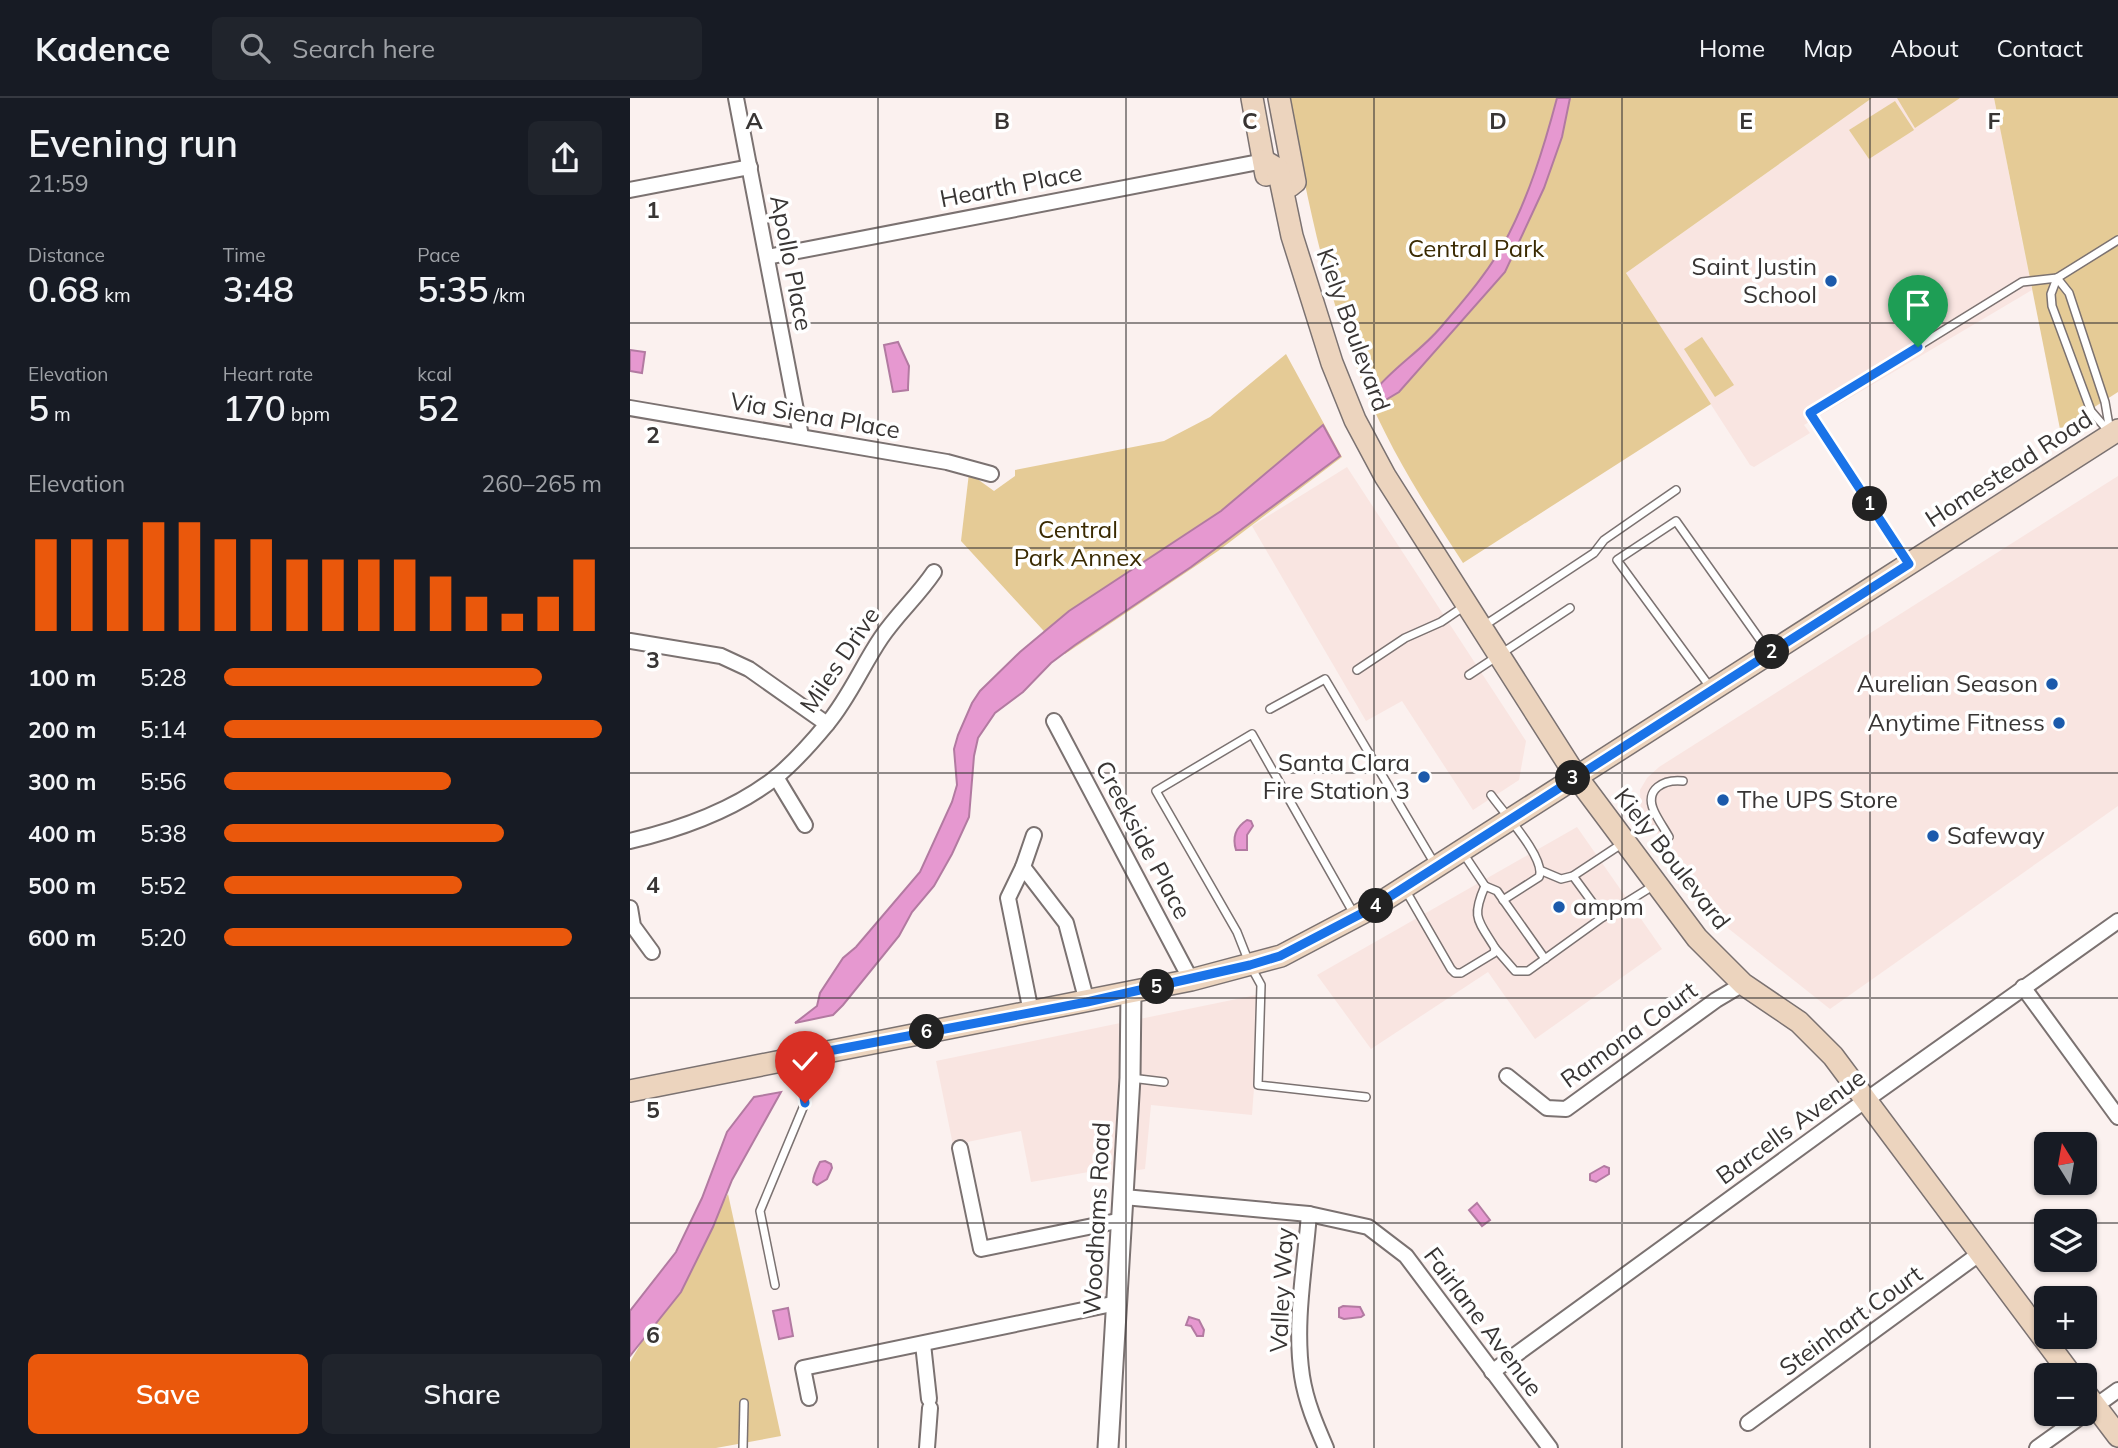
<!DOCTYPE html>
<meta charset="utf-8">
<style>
body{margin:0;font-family:Mulish,sans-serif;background:#20242c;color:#f1f3f6;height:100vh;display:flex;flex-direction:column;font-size:26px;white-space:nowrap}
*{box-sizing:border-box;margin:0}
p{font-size:23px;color:#9ea1a6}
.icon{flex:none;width:38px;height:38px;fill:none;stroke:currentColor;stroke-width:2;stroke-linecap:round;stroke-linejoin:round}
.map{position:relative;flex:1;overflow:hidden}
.panel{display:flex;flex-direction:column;background:#171b24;width:630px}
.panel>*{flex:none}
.needle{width:46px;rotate:349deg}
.controls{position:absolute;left:1404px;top:1034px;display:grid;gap:14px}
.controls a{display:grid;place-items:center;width:63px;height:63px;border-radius:10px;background:#171b24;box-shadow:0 2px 5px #0004;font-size:35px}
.pin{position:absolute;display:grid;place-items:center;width:60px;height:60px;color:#fff;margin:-72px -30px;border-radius:50% 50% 50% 0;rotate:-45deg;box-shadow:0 0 7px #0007}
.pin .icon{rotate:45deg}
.km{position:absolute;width:35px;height:35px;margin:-18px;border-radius:50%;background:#222;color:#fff;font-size:19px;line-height:35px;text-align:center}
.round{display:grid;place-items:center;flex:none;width:74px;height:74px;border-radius:10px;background:#20242c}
.summary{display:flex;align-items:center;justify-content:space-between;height:119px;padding:0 28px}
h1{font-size:38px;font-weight:600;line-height:52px}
.metrics{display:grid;grid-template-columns:repeat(3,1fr);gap:10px;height:119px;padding:7px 28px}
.metrics div{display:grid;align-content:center}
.metrics b{font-size:35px;font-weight:600}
.metrics small{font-size:19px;font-weight:400}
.metrics p{font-size:19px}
.chart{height:196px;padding:14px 28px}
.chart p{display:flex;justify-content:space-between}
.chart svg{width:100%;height:126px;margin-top:7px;stroke:#ea580c;stroke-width:6}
.action{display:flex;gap:14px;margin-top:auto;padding:14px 28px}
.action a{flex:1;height:80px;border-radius:10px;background:#ea580c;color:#fff;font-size:28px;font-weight:600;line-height:80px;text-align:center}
.action a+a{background:#20242c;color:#f1f3f6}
ul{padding:0 28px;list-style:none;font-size:23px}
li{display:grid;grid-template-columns:112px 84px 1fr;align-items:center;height:52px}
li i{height:18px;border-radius:9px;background:#ea580c}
header{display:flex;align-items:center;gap:42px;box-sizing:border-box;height:98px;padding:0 35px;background:#171b24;border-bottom:2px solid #363941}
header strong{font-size:33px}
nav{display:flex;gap:38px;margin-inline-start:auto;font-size:24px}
.search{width:490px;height:63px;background:#20242c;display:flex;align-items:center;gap:18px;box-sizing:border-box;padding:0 24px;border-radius:10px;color:#9ea1a6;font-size:26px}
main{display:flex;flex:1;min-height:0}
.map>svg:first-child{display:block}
</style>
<header>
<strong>Kadence</strong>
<div class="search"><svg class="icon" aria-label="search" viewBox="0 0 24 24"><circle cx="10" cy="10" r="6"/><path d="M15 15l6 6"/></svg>Search here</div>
<nav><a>Home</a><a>Map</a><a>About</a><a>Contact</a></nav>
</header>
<main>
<section class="panel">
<div class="summary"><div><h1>Evening run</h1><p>21:59</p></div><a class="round"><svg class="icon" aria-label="share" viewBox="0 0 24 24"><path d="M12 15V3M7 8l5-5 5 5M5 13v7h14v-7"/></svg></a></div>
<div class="metrics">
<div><p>Distance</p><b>0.68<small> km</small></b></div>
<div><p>Time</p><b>3:48</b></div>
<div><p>Pace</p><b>5:35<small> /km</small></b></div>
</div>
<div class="metrics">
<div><p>Elevation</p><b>5<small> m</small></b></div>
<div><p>Heart rate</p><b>170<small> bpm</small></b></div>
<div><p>kcal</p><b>52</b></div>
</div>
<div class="chart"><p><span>Elevation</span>260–265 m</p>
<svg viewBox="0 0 160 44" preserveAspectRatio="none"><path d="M5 44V12M15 44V12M25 44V12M35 44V6M45 44V6M55 44V12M65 44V12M75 44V19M85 44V19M95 44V19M105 44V19M115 44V25M125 44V32M135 44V38M145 44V32M155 44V19"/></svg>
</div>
<ul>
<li><b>100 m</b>5:28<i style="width:84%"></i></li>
<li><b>200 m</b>5:14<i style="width:100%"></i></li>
<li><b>300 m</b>5:56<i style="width:60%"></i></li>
<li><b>400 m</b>5:38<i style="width:74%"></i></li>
<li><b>500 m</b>5:52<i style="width:63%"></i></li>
<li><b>600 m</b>5:20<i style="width:92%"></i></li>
</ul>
<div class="action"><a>Save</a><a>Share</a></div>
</section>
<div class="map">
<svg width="1488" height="1350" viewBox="0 0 1488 1350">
<rect width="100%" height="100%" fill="#fbf1ef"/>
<!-- built -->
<g fill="#f9e5e1">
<polygon points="1242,0 1364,0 1402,192 1174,327 1180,335 1124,369 1120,367 996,175"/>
<polygon points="717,369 896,643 889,682 843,712 772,603 736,623 622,428"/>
<polygon points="1488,378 1488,708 1200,911 1099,831 1011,714 1010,692 1017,680 1029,669"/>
<polygon points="947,729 1032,851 905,941 858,874 741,951 687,877"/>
<polygon points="631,896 622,1017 521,1007 515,1071 495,1074 476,1071 401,1084 391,1033 323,1047 306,963"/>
</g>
<!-- green -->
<g fill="#e5cb96">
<path d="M 658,0 L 1242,0 L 996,175 L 1081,306 L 833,465 C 796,408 759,351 734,288 C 695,195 677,98 658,0 Z"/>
<polygon points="1267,0 1330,0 1285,30"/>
<polygon points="1364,0 1488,0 1488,294 1430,331"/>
<polygon points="1265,3 1284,32 1239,61 1219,32"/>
<polygon points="1072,239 1104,287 1085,299 1054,251"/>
<polygon points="656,256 712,359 588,453 435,556 331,443 339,375 364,393 385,378 385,372 534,343 580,319"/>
<polygon points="98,1096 151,1338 86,1350 0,1350 0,1264"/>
</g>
<!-- water -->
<g fill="#e698d0" stroke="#b27aa1" stroke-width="2">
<path d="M 927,0 L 940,0 L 932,39 L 914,90 L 875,174 L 769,294 L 747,307 L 742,296 C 762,270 790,254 811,229 C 833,203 856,177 873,147 C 898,102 914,49 927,0 Z"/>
<polygon points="268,244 279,268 278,289 278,292 263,294 254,247"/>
<polygon points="0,252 15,254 12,275 0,273"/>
<polygon points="693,327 710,358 561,469 445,547 421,565 393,594 365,615 348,640 344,658 339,719 322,756 304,788 282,814 269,838 213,907 203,917 165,925 187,908 190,895 213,860 226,849 290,774 322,704 327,687 324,651 328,637 342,605 350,593 390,554 439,513 591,413"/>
<path d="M 617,722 L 621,723 L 623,728 L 617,737 L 617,752 L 606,752 C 602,739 606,729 617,722 Z"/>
<polygon points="151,994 102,1082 83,1129 51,1194 0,1258 0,1213 46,1154 72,1100 97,1034 124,999"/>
<path d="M 195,1063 L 201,1066 L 202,1070 L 197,1081 L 187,1087 L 183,1084 C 183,1079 188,1068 190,1064 Z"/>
<polygon points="974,1068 979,1070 979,1076 966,1084 960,1082 960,1076"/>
<polygon points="847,1105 860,1122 852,1128 839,1112"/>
<polygon points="713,1208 730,1209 734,1217 731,1219 714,1221 709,1219 709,1210"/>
<polygon points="158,1210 163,1238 149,1241 143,1213"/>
<polygon points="559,1219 569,1222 574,1232 573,1238 567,1238 561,1228 556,1227"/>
</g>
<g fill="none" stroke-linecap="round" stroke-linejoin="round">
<!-- service casing -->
<g stroke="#7b7271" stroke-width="10">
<g id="service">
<polyline points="1427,180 1421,196 1422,208 1461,313 1480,335"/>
<polyline points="1427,180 1439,195 1475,304 1480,333"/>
<polyline points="1278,465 1180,315 1392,184 1427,180 1488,142"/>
<polyline points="855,527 964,455 974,442 1046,392"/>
<polyline points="727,572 775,540 811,524 836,507"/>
<polyline points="839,577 940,510"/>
<polyline points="1080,589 987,462 1046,423 1138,553"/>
<polyline points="640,611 695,581 806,768"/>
<path d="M 861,697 C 872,713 917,761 909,779 L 873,802"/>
<path d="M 1039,739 C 1034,730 1028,722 1024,713 C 1014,691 1034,681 1053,683"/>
<polyline points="833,755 855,788 867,793 915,861"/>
<polyline points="912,773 931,781 943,778 993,745"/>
<polyline points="943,778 973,819"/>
<path d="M 776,793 L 821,871 L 825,875 L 831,875 L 864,855 L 865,850 C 848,822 841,820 855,788"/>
<polyline points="724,816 622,636 526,693 607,834 620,867 631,887 628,987 736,999"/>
<polyline points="865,850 885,873 898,873 973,819 1026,786"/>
<polyline points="501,980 534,984"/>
<polyline points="145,1187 130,1113 175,1005 168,963"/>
<polyline points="113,1350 114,1305"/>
</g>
</g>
<!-- minor casing -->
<g stroke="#7b7271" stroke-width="18">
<g id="minor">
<polyline points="106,0 171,338"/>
<polyline points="0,92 120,69"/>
<polyline points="137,159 634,63"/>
<polyline points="0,310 317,364 361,376"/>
<polyline points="0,543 91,558 119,571 197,626"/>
<polyline points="424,623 561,882"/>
<polyline points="146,679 175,727"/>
<path d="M 0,743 C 51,731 104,712 145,680 C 162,666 183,643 197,626 C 219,600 232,568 251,540 C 267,516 288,498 304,474"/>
<polyline points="393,769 404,737"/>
<polyline points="0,810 3,828 22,854"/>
<polyline points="1393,889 1488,1019"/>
<polyline points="401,914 378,800 393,769 436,825 457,904"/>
<polyline points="877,978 917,1010 936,1011 1086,902 1113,886"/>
<polyline points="330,1050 351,1151 492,1122"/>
<polyline points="494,1099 679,1116 738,1129 776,1158 920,1350"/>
<path d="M 679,1116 C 675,1169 664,1225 672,1278 C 676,1304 686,1327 696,1350"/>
<polyline points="293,1246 299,1301"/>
<polyline points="862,1274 1215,1017 1488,823"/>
<polyline points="179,1300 173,1270 487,1205"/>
<polyline points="1118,1325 1349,1156"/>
<polyline points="297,1350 300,1310"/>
<polyline points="1407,1350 1488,1292"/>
</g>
</g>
<!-- tertiary casing -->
<g stroke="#7b7271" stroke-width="23">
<polyline id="tertiary" points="478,1350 500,980 501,894"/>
</g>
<!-- secondary casing -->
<g stroke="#7b7271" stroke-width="24">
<g id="secondary">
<polyline points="622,0 636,77"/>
<polyline points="649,0 665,84 660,88"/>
<polyline points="634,63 648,71 662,138 702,265 725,322 755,378 946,678 1067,840 1113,886 1169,924 1203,958 1442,1278"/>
<polyline points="0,993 561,882 651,858 742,810 1488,332"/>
<polyline points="1454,1293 1488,1338"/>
</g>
</g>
<!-- service -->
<use href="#service" stroke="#fff" stroke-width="7"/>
<!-- minor -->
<use href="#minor" stroke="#fff" stroke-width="14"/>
<!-- tertiary -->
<use href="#tertiary" stroke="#fff" stroke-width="19"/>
<!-- secondary -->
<use href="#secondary" stroke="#ecd4be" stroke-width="21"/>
</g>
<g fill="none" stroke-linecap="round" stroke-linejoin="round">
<!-- route casing -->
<g stroke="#fff" stroke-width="14">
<polyline id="route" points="175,1005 167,959 457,904 620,867 650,858 742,810 1279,466 1180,315 1288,249"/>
</g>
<!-- route -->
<use href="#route" stroke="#1a73e8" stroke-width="9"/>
</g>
<!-- grid -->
<path fill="none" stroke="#383534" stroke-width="2" stroke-opacity="0.55" d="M 248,0 L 248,1350M 496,0 L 496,1350M 744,0 L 744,1350M 992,0 L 992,1350M 1240,0 L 1240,1350M 0,225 L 1488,225M 0,450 L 1488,450M 0,675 L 1488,675M 0,900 L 1488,900M 0,1125 L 1416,1125M 1454,1125 L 1488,1125"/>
<!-- markers -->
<g fill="#1c5aab" stroke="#fff" stroke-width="2.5">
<circle cx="1201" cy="183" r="7"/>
<circle cx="1422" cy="586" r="7"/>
<circle cx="1429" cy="625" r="7"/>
<circle cx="794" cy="679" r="7"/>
<circle cx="1093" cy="702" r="7"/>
<circle cx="1303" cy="738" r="7"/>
<circle cx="929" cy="809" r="7"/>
</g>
<g text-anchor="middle" stroke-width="7" stroke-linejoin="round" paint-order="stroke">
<!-- street labels -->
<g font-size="24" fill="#383534" stroke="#fff">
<text transform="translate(381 88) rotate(-11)" y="8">Hearth Place</text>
<text transform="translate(161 165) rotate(79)" y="8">Apollo Place</text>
<text transform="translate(723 232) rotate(70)" y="8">Kiely Boulevard</text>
<text transform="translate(185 318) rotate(10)" y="8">Via Siena Place</text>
<text transform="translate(1379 371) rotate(-33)" y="8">Homestead Road</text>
<text transform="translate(210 562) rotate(-56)" y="8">Miles Drive</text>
<text transform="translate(513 742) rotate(62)" y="8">Creekside Place</text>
<text transform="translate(1042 761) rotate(52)" y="8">Kiely Boulevard</text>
<text transform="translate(999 937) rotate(-36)" y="8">Ramona Court</text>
<text transform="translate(1161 1029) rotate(-36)" y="8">Barcells Avenue</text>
<text transform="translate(467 1121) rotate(-87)" y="8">Woodhams Road</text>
<text transform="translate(652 1192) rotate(-87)" y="8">Valley Way</text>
<text transform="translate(1221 1223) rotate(-36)" y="8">Steinhart Court</text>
<text transform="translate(853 1224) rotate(53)" y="8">Fairlane Avenue</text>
</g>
<!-- park labels -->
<g font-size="24" fill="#3a2a02" stroke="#fff">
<text x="846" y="159">Central Park</text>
<text x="448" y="440">Central<tspan x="448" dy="28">Park Annex</tspan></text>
</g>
<!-- poi labels -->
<g font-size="24" fill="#383534" stroke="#fff" text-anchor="end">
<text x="1187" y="177">Saint Justin<tspan x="1187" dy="28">School</tspan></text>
<text x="1408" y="594">Aurelian Season</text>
<text x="1415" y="633">Anytime Fitness</text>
<text x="780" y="673">Santa Clara<tspan x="780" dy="28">Fire Station 3</tspan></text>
<text x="1107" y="710" text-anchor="start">The UPS Store</text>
<text x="1317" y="746" text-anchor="start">Safeway</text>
<text x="943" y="817" text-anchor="start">ampm</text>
</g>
</g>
<g font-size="23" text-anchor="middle" font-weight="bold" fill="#383534" stroke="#fff" stroke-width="7" stroke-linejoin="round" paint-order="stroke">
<text x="124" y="31">A</text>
<text x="372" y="31">B</text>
<text x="620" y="31">C</text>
<text x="868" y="31">D</text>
<text x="1116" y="31">E</text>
<text x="1364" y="31">F</text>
<text x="23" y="120">1</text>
<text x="23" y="345">2</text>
<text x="23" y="570">3</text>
<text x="23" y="795">4</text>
<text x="23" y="1020">5</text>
<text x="23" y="1245">6</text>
</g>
</svg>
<div class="controls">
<a><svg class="needle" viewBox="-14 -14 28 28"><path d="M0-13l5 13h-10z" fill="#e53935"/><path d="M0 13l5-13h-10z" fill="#9ea1a6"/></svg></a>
<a><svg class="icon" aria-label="layers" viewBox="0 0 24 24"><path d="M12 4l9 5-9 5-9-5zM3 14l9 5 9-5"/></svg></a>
<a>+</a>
<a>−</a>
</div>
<div class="pin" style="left:1288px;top:249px;background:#1e9e55"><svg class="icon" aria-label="arrive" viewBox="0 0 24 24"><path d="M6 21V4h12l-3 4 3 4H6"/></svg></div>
<div class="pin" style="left:175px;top:1005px;background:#d93025"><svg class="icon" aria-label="check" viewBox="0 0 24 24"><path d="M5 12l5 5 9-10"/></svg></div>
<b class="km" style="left:1240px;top:406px">1</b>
<b class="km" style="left:1142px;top:554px">2</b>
<b class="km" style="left:943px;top:680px">3</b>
<b class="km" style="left:746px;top:808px">4</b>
<b class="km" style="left:527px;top:889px">5</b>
<b class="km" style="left:297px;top:934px">6</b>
</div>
</main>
